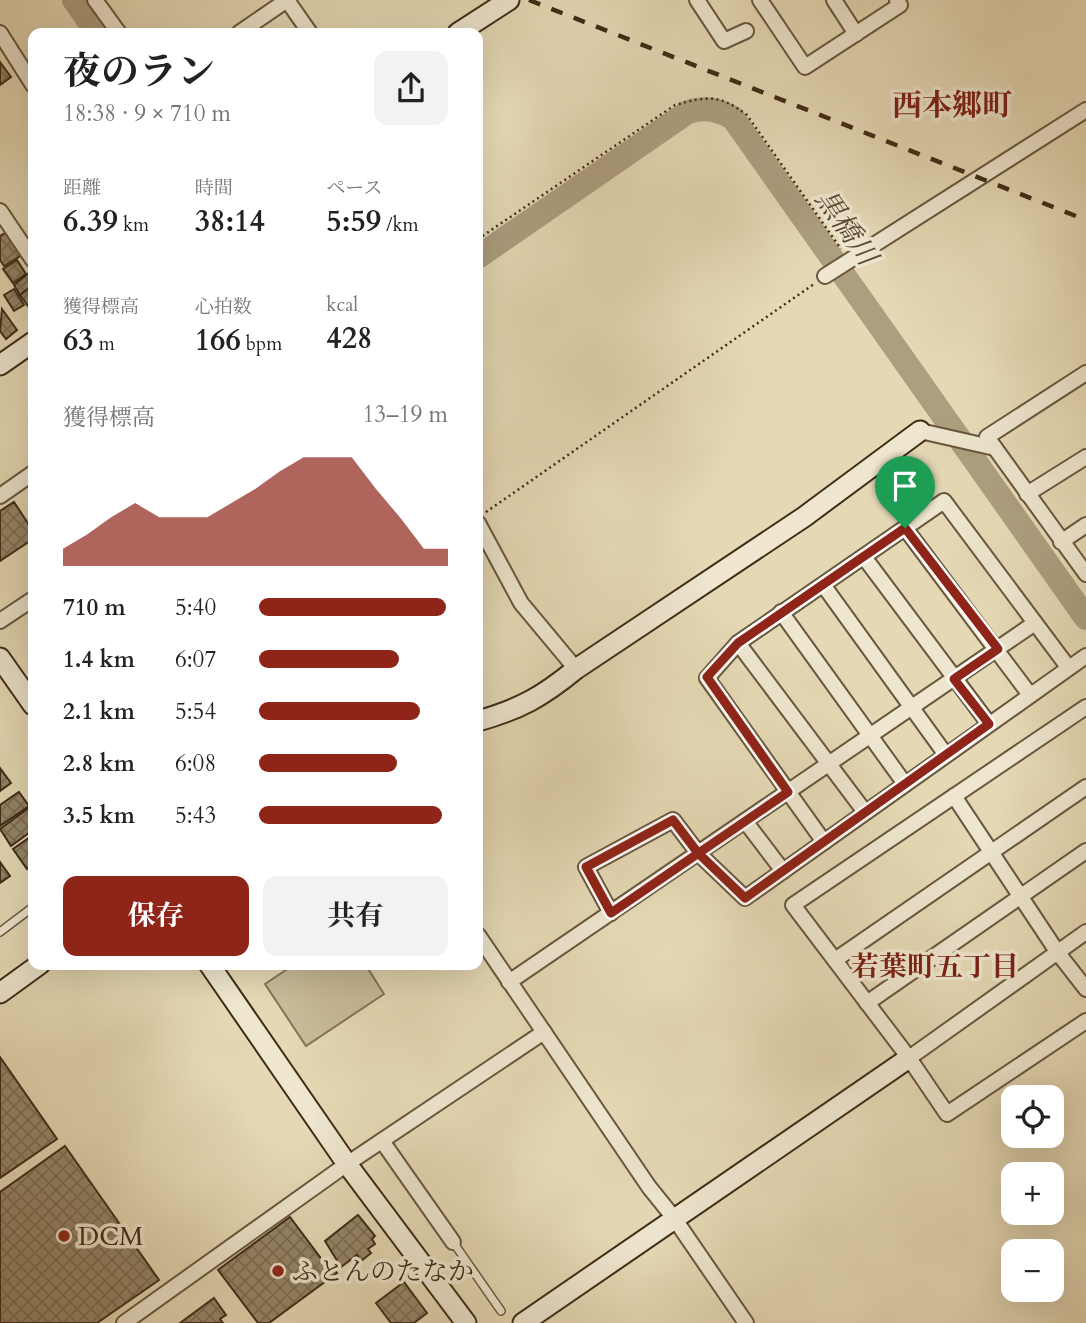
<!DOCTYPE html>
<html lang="ja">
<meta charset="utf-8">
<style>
body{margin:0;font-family:Cardo,"Noto Serif JP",serif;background:#f2f2f2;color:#222;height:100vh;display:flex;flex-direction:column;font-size:26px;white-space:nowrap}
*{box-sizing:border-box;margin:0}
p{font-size:23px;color:#767676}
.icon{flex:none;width:38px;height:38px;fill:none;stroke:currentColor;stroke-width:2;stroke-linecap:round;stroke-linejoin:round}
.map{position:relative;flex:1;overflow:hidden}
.details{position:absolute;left:28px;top:28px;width:455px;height:942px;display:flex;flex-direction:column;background:#fff;border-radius:14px;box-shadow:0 7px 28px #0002}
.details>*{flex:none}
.buttons{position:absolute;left:1001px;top:1085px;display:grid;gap:14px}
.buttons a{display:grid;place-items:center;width:63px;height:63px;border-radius:14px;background:#fff;box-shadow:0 7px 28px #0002;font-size:35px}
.pin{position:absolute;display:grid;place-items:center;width:60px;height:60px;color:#fff;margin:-72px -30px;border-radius:50% 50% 50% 0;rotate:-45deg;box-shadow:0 0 7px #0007}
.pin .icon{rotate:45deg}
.round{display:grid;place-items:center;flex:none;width:74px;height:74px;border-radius:14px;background:#f2f2f2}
.summary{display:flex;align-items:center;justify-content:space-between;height:119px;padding:0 35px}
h1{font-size:38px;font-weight:700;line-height:52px}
.metrics{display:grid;grid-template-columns:repeat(3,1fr);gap:10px;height:119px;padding:7px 35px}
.metrics div{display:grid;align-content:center}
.metrics b{font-size:30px;font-weight:700}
.metrics small{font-size:19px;font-weight:400}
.metrics p{font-size:19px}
.chart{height:196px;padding:14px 35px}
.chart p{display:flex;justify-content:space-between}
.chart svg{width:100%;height:126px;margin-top:7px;fill:#8f2418;opacity:.7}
.action{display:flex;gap:14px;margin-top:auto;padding:14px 35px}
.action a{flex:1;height:80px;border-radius:14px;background:#8f2418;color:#fff;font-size:28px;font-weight:700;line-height:80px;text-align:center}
.action a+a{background:#f2f2f2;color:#222}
ul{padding:0 35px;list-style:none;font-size:23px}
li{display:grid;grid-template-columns:112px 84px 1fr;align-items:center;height:52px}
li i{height:18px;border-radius:9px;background:#8f2418}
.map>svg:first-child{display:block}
</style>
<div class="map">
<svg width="1086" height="1323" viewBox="0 0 1086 1323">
<defs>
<pattern id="building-cross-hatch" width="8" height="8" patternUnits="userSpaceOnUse" patternTransform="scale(1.75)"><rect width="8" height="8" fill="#958669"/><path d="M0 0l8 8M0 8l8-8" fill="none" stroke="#7b6e55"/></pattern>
</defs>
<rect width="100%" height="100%" fill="#e5d9b5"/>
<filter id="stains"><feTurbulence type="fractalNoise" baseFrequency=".00286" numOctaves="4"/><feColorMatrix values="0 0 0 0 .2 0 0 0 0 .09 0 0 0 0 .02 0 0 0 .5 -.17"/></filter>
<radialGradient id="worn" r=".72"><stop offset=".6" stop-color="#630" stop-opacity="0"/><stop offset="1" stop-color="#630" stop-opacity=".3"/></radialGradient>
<!-- grass -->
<polygon fill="#c9bc9a" stroke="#847458" stroke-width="2" points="295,964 365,964 384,994 306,1046 265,984"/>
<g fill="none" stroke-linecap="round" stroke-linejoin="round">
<!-- river -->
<g stroke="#ac9e7f" stroke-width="24">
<polyline points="74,0 97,33"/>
<path d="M 478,257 L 688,112 C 706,107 717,109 733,118 L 1086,618"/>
</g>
</g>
<!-- building -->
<g fill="url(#building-cross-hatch)" stroke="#3e2c17" stroke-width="2">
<polygon points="0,62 11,77 0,85"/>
<polygon points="7,232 22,255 4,266 0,260 0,236"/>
<polygon points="17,260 26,274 13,283 3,269"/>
<polygon points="29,273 33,285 20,295 14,285"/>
<polygon points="33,285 33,307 30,309 20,295"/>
<polygon points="14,289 24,305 14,311 4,295"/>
<polygon points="2,309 17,330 6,339 0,331"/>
<polygon points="14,502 33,531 33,539 0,561 0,511"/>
<polygon points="0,768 11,783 0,791"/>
<polygon points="19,792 29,806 0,826 0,805"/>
<polygon points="30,807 33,811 33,830 11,846 0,829"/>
<polygon points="33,835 33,864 27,869 13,849"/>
<polygon points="0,862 10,876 0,883"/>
<polygon points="0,1057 57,1139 0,1178"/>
<polygon points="65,1146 159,1280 97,1323 0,1323 0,1192"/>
<polygon points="358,1215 375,1236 372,1239 375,1244 368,1249 371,1253 361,1261 357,1255 341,1267 325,1241"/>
<polygon points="290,1217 326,1265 330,1262 337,1273 269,1323 258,1323 218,1270"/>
<polygon points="404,1282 427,1313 414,1323 391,1323 376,1303"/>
<polygon points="214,1298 226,1315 220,1319 223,1323 180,1323"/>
</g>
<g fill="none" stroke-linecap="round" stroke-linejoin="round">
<!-- lane casing -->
<g stroke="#68573e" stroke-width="10">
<g id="lane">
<polyline points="0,932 33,907"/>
<polyline points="453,1242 501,1311"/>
</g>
</g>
<!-- street casing -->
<g stroke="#68573e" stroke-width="18">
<g id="street">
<polyline points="95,0 119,33"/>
<polyline points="287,0 310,33"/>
<polyline points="697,0 724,41 746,31"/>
<polyline points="760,0 805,67 900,5 897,0"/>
<polyline points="834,0 856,34"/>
<polyline points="0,33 33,85"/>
<polyline points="239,33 287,0"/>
<polyline points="0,211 33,260"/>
<polyline points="825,276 1086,110"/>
<polyline points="1086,373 987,437 1086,574"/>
<polyline points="920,431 995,448"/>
<polyline points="1027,494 1086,457"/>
<polyline points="0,496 33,473"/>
<polyline points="478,523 521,603 576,669"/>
<polyline points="905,528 1030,695"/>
<polyline points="1061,542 1086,525"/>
<polyline points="864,557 989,724"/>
<polyline points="824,586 946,755"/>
<polyline points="781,612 905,784"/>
<polyline points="0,621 33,599"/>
<polyline points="738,643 865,812"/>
<polyline points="1086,707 793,905 909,1058 947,1114 1086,1021"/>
<polyline points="954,796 1058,953 1086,989"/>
<polyline points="745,821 783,871"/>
<polyline points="824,842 707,678 738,643 944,501 1068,667"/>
<polyline points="611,913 586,867 673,820 698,853 745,898 1086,656"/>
<polyline points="478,935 649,1187 674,1218 746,1323"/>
<polyline points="835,960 1086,787"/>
<polyline points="509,982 1035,623"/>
<polyline points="867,1003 1086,851"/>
<polyline points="909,1058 1086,932"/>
<polyline points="382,1141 453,1242"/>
<polyline points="124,1323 347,1164 544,1032"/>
</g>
</g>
<!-- secondary casing -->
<g stroke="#3e2c17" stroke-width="23">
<g id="secondary">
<polyline points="458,33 509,0"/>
<polyline points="0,365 33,342"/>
<polyline points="0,658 33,705"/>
<path d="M 478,721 C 520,709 542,697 576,669 L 804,517 L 920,431"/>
<polyline points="209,964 347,1164 466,1323"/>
<polyline points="0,993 40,964"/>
<polyline points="523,1323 909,1058"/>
</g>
</g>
<!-- path -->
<g stroke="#3e2c17" stroke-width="2.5" stroke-dasharray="2 3.5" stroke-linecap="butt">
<path d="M 478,239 L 675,105 C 708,96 719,94 747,115 L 841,249"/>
<polyline points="486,512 814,284"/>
</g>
<!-- lane -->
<use href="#lane" stroke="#eee6cf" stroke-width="7"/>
<!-- street -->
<use href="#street" stroke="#eee6cf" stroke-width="14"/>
<!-- secondary -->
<use href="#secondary" stroke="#eee6cf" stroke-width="19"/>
<!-- rail -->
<polyline stroke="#3e2c17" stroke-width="4.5" stroke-dasharray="12 12" stroke-linecap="butt" points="529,0 1086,220"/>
</g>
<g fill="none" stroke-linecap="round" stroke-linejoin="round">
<!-- route casing -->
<g stroke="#fff" stroke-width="14">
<polyline id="route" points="905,528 738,643 707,677 788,792 611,913 586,867 673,820 698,853 745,898 989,724 954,679 998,649 905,528"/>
</g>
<!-- route -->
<use href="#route" stroke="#8f2418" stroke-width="9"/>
</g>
<!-- markers -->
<g fill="#8f2418" stroke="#eee6cf" stroke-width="2.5">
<circle cx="64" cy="1236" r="7"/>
<circle cx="278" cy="1271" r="7"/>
</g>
<g text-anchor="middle" stroke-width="7" stroke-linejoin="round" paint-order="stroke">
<!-- poi labels -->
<g font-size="26" fill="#3e2c17" stroke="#eee6cf" text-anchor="start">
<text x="78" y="1245">DCM</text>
<text x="292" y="1280">ふとんのたなか</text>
</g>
<!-- water labels -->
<g font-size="28" font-style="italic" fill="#5a4831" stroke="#eee6cf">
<text transform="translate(847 227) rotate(55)" y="10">黒橋川</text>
</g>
<!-- neighbourhood labels -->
<g font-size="28" font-weight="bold" fill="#7a1f14" stroke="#eee6cf">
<text x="935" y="976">若葉町五丁目</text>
</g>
<!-- quarter labels -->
<g font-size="30" font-weight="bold" fill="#7a1f14" stroke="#eee6cf">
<text x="952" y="115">西本郷町</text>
</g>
</g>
<rect width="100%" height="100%" filter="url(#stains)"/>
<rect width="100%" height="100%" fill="url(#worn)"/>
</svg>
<div class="buttons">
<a><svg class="icon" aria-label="locate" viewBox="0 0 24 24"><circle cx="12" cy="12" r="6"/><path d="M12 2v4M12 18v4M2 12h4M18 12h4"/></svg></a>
<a>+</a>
<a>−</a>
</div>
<div class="pin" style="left:905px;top:528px;background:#1e9e55"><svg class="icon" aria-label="arrive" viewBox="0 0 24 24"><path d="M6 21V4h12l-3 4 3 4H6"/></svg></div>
<section class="details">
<div class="summary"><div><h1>夜のラン</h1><p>18:38 · 9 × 710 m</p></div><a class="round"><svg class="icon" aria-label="share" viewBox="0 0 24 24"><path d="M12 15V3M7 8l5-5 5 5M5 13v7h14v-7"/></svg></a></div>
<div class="metrics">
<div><p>距離</p><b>6.39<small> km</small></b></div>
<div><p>時間</p><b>38:14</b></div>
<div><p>ペース</p><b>5:59<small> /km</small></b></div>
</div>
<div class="metrics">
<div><p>獲得標高</p><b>63<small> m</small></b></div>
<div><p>心拍数</p><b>166<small> bpm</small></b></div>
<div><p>kcal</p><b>428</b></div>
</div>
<div class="chart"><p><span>獲得標高</span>13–19 m</p>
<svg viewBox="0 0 160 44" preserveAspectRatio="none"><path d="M0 44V38L10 33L20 27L30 22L40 27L50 27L60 27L70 22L80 17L90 11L100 6L110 6L120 6L130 17L140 27L150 38L160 38V44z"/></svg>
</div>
<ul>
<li><b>710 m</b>5:40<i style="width:99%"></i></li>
<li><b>1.4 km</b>6:07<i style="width:74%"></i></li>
<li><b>2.1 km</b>5:54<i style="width:85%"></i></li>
<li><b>2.8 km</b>6:08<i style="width:73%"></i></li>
<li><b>3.5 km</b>5:43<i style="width:97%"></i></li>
</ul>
<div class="action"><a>保存</a><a>共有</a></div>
</section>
</div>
